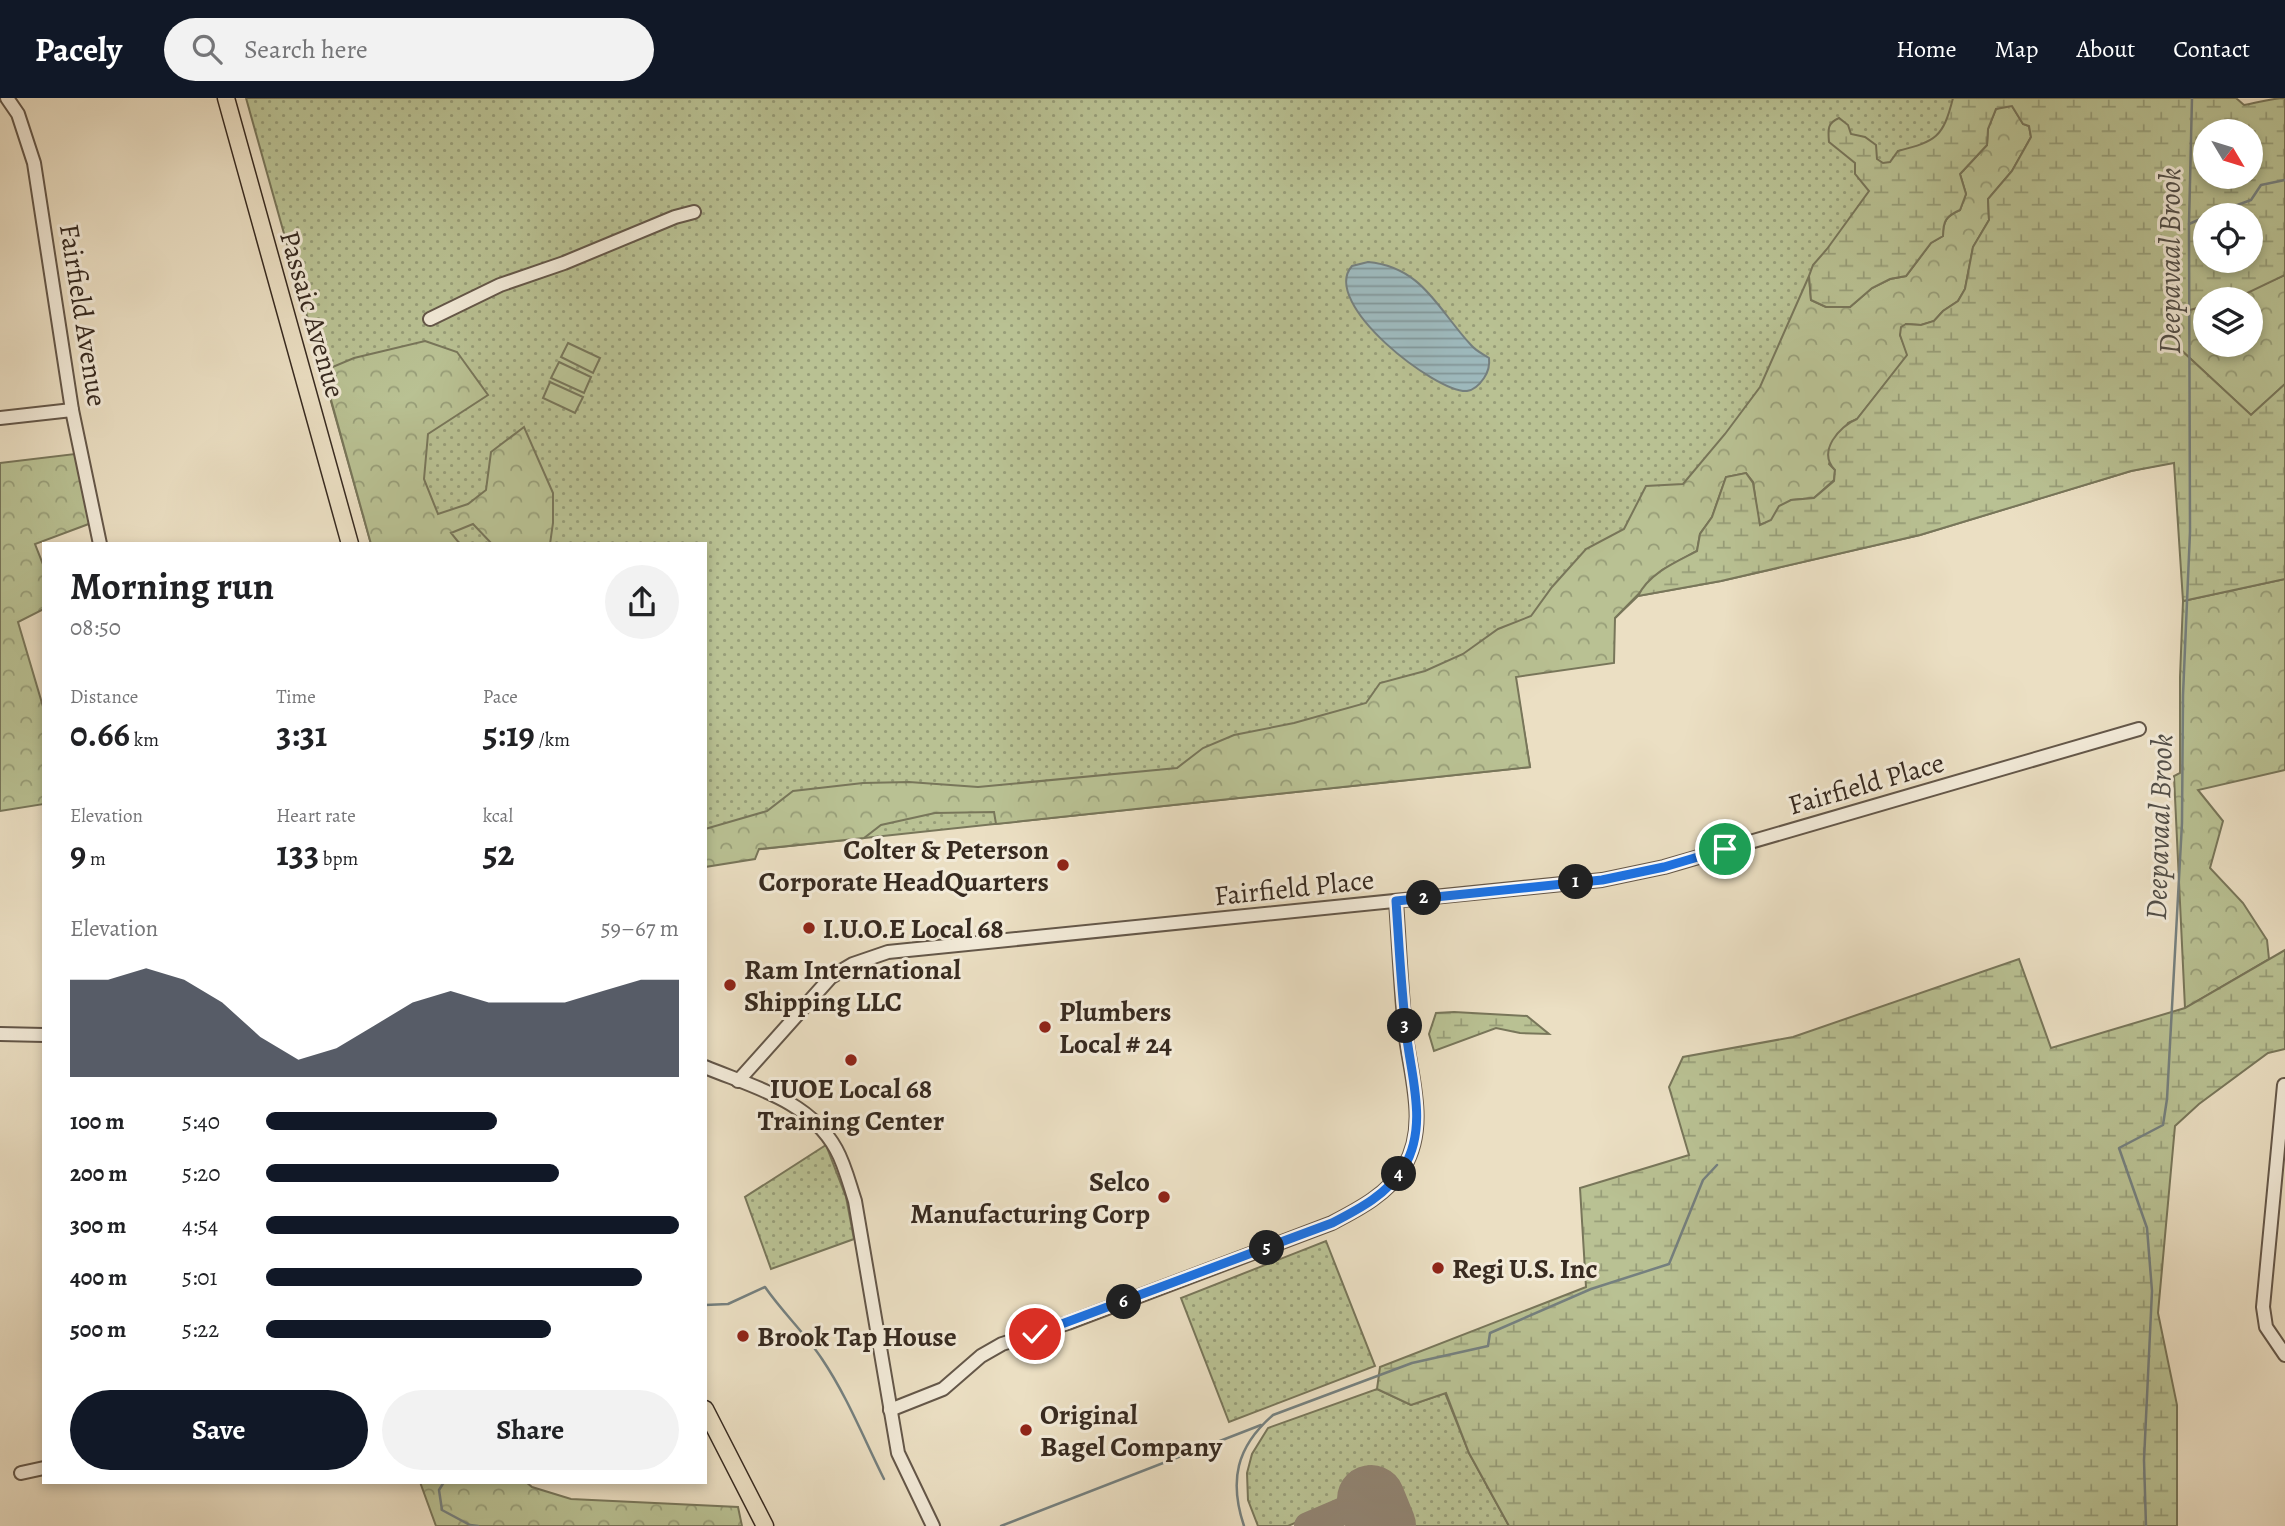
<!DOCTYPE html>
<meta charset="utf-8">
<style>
body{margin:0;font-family:Alegreya,serif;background:#f2f2f2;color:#202124;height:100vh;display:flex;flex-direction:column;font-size:26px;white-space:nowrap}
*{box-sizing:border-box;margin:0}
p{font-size:23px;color:#757577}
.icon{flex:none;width:38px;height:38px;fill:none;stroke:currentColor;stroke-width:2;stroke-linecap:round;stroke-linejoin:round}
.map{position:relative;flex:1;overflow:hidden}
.panel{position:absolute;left:42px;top:444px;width:665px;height:942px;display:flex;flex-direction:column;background:#fff;border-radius:0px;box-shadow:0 4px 10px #0003}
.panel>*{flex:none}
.needle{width:46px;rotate:128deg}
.buttons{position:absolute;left:2193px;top:21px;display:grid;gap:14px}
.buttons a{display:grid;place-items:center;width:70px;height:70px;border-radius:50%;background:#fff;box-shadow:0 4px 10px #0003;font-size:35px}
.pin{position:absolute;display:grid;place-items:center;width:60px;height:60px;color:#fff;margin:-30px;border:4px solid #fff;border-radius:50%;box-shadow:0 2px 7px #0007}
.km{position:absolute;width:35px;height:35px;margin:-18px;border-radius:50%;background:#222;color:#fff;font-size:19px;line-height:35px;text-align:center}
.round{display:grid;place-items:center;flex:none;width:74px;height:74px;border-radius:37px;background:#f2f2f2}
.head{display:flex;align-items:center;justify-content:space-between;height:119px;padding:0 28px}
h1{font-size:38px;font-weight:600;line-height:52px}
.figures{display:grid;grid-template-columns:repeat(3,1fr);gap:10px;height:119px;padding:7px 28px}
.figures div{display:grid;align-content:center}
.figures b{font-size:35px;font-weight:600}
.figures small{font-size:19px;font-weight:400}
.figures p{font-size:19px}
.chart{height:196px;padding:14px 28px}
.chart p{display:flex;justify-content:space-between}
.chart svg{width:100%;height:126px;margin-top:7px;fill:#111827;opacity:.7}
.cta{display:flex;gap:14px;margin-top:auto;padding:14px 28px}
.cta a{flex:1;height:80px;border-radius:42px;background:#111827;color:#fff;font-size:28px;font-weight:600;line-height:80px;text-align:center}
.cta a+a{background:#f2f2f2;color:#202124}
ul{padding:0 28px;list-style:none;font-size:23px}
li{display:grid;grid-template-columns:112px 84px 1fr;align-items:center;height:52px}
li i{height:18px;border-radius:9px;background:#111827}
header{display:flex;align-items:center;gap:42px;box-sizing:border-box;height:98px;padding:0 35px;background:#111827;color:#fff}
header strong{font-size:33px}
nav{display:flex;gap:38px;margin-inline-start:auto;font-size:24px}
.search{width:490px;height:63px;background:#f2f2f2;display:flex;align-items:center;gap:18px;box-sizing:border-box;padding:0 24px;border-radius:38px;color:#757577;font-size:26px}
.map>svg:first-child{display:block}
</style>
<header>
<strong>Pacely</strong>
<div class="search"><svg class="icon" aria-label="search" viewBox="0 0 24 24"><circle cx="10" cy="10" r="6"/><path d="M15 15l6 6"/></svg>Search here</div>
<nav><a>Home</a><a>Map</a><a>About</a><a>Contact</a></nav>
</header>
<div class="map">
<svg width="2285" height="1428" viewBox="0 0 2285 1428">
<defs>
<pattern id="green-dots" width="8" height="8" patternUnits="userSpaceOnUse" patternTransform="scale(1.75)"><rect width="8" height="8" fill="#b9c193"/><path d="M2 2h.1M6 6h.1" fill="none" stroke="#979d78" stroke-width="1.8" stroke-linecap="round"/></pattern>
<pattern id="forest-crowns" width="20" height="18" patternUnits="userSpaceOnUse" patternTransform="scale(1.75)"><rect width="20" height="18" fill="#b9c193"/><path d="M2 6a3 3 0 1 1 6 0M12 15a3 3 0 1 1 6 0" fill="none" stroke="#979d78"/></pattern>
<pattern id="wetland-marsh" width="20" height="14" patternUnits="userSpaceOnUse" patternTransform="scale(1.75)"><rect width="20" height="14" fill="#b9c193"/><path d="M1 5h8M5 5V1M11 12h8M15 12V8" fill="none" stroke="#979d78"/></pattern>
<pattern id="water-rules" width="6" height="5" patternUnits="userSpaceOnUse" patternTransform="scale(1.75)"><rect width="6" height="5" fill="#9ebabe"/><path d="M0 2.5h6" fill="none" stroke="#82979a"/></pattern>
</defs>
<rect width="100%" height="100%" fill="#ebdfc3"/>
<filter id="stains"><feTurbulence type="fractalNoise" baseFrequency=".00286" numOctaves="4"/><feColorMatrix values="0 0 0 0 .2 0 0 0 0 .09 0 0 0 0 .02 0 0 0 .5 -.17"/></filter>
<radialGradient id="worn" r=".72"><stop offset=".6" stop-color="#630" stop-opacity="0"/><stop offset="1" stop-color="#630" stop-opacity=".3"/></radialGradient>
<!-- green -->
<g fill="url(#green-dots)" stroke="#78765a" stroke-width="2">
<polygon points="246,0 2181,0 2175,364 2131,373 1920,437 1721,483 1638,498 1615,520 1510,548 1530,669 705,757 705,446 371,446"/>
<polygon points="826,1047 846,1099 854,1141 771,1171 745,1099"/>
<polygon points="1326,1143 1375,1268 1229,1324 1181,1200"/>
<polygon points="1377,1291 1411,1307 1445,1295 1469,1355 1509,1428 1403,1428 1385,1386 1288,1428 1258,1428 1248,1402 1247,1375 1252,1356 1268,1330"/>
</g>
<!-- forest -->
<g fill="url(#forest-crowns)" stroke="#78765a" stroke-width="2">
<path d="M 2006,7 L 2012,8 L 2023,26 L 2029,28 L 2031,39 L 2012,73 L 1988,101 L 1989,122 L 1973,149 L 1965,191 L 1958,203 L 1943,213 L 1934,223 L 1921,227 L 1906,226 L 1900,237 L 1908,257 L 1857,321 L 1848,325 L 1829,366 L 1835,372 L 1834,382 L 1814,400 L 1791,402 L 1771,423 L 1759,427 L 1753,384 L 1746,375 L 1726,379 L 1712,419 L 1700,436 L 1697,453 L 1662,472 L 1615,520 L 1614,565 L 1516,579 L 1530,669 L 996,726 L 994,714 L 935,715 L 881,727 L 864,740 L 759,751 L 755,761 L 705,769 L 705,731 L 767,713 L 793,693 L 863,685 L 909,684 L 978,689 L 1177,670 L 1203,650 L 1234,637 L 1294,625 L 1366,605 L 1380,585 L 1425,573 L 1463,556 L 1498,531 L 1531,518 L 1552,489 L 1586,451 L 1624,431 L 1646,388 L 1683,386 L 1725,336 L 1760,289 L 1809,178 L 1811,202 L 1826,209 L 1850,209 L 1872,190 L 1890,181 L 1906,178 L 1931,145 L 1943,138 C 1943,123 1946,118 1960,112 L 1966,96 L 1960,76 L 1987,47 L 1988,31 L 1996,11 Z"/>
<polygon points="2285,177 2285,286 2251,317 2180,251 2178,214 2205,208 2205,247 2250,247 2250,201 2231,201"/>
<polygon points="425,243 457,254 488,297 428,336 424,381 438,416 468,406 486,392 491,354 524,329 553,395 553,425 550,446 492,446 473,426 451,435 460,446 371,446 323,273 354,260"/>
<polygon points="83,355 94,424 35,446 44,469 44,511 18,524 44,612 44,706 0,713 0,365"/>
<polygon points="2285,481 2285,672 2198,692 2223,723 2210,770 2243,805 2267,842 2269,861 2185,910 2174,678 2180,675 2180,579 2183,503"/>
<polygon points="420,1384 526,1384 532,1389 571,1401 738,1409 742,1428 436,1428"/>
</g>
<!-- wetland -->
<g fill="url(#wetland-marsh)" stroke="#78765a" stroke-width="2" fill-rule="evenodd">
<path d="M 1953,0 L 2236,0 L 2244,7 C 2258,5 2271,0 2285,0 L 2285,177 L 2239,199 L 2205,201 L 2205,208 L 2178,215 L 2180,251 L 2251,317 L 2285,286 L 2285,481 L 2183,503 L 2174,365 L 2131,373 L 1920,437 L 1721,483 L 1638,498 C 1649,475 1676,464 1697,453 L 1700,436 L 1712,419 L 1726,379 L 1746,375 L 1753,385 L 1760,427 L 1771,422 L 1779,408 L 1791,402 L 1814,400 L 1834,383 L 1835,372 C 1817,354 1839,328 1857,321 L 1907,257 L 1900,237 L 1901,229 L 1906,226 L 1921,227 L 1934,223 L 1943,213 L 1958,203 L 1965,191 L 1973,149 L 1989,122 L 1988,101 L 2012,73 L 2031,39 L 2029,28 L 2023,26 L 2012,8 L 1996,11 L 1988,31 L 1987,47 L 1960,76 L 1966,96 L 1960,112 C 1946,118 1943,123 1943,138 L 1931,145 L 1906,178 L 1890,181 L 1872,190 L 1850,209 L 1826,209 L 1811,202 L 1809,178 L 1813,167 L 1827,151 L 1869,93 L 1855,76 L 1855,65 L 1829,44 C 1828,32 1827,25 1839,20 L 1848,27 L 1851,36 L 1865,39 L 1876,47 L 1877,61 L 1883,65 L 1890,64 L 1898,53 C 1936,43 1943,40 1953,0 ZM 2250,33 L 2250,79 L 2205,79 L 2205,33 ZM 2250,117 L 2250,163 L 2205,163 L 2205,117 Z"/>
<polygon points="2285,852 2285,951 2268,955 2199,1006 2175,1028 2158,1215 2177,1307 2177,1428 1509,1428 1469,1355 1446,1295 1411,1307 1377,1291 1380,1269 1586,1189 1580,1090 1689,1057 1669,989 1683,959 1793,939 2019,861 2051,950 2185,910"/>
<polygon points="1454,914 1527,918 1549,936 1520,935 1496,930 1434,953 1429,936 1436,915"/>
</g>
<!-- pitch -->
<g fill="#b9c193" stroke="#78765a" stroke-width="2">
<polygon points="568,245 600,260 593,275 561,259"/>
<polygon points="559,264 591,279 584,295 551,280"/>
<polygon points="550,284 583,299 575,315 543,300"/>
</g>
<!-- water -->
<path fill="url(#water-rules)" stroke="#75807f" stroke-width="2" d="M 1368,164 C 1423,169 1438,212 1471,247 C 1476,253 1483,256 1489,260 C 1490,268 1488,274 1484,280 C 1480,286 1474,292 1467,293 C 1436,295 1319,205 1352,168 Z"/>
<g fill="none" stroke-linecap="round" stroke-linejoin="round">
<!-- stream -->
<g stroke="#75807f" stroke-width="2.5">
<polyline points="2210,117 2251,102 2261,87 2285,82"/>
<polyline points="2189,126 2205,119"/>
<path d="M 705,1207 L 728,1206 L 765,1189 C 783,1215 805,1235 822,1261 C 847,1298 864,1341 884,1381"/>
<polyline points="444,1384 439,1392 442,1412 470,1427 478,1428"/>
<polyline points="1001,1428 1261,1327"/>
<path d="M 1244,1428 C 1229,1383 1236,1349 1273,1317 L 1412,1265 L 1488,1248 L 1490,1235 L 1591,1191 L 1669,1166 L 1703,1082 L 1717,1067"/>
<polyline points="2146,1428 2144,1362 2152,1193 2147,1130 2119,1050 2163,1027 2167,1001 2182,725 2183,597 2190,434 2189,126 2192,0"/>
</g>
<!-- taxiway -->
<polyline stroke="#918472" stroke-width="28" points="1308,1428 1371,1401"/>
<!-- runway -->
<polyline stroke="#918472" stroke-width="68" points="1371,1401 1382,1428"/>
<!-- minor casing -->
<g stroke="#645749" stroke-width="16">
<g id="minor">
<polyline points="7,0 18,16 34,65 72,312 100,446"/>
<polyline points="430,221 500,187 564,165 675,119 694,114"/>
<polyline points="0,320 72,312"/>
<polyline points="0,936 44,937"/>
<path d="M 705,969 C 753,989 809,1002 836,1051 C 845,1067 849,1085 855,1103 L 898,1355 L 933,1428"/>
<polyline points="738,983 831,879 853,866 888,854 1602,782 1664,769 2139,631"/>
<polyline points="2284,987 2263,1209 2266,1229 2285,1257"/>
<path d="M 890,1312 L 943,1291 L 981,1258 L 1002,1246 L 1068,1225 L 1332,1125 C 1359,1111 1388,1096 1404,1069 C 1429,1027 1410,977 1405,932 C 1401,889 1399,846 1396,803"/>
<polyline points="21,1375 44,1370"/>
</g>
</g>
<!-- major casing -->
<g stroke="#372a20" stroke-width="19">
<g id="major">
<polyline points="226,0 350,446"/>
<polyline points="705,1311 765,1428"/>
</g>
</g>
<!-- minor -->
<use href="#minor" stroke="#f2ead8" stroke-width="12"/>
<!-- major -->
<use href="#major" stroke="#ebdfc3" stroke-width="16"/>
</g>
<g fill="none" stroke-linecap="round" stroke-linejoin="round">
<!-- route casing -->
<g stroke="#fff" stroke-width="14">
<path id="route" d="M 1035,1236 L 1332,1125 C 1359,1111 1388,1096 1404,1069 C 1429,1027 1410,976 1406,932 C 1401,889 1399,846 1396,803 L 1602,782 L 1664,769 L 1725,751"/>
</g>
<!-- route -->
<use href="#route" stroke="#1a73e8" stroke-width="9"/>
</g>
<!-- markers -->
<g fill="#8f2418" stroke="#f2ead8" stroke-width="2.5">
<circle cx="1063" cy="767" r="7"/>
<circle cx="809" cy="830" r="7"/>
<circle cx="730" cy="887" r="7"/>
<circle cx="1045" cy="929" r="7"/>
<circle cx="851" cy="962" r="7"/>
<circle cx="1164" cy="1099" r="7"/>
<circle cx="1438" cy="1170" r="7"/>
<circle cx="743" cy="1238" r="7"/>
<circle cx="1026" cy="1332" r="7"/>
</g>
<g text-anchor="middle" stroke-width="6" stroke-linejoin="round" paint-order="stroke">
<!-- street labels -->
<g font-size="28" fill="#372a20" stroke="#f2ead8">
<text transform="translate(313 216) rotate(74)" y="10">Passaic Avenue</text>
<text transform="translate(84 217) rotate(81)" y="10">Fairfield Avenue</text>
<text transform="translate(1866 685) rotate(-16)" y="10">Fairfield Place</text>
<text transform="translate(1294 789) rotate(-6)" y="10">Fairfield Place</text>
</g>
<!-- poi labels -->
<g font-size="28" font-weight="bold" fill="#372a20" stroke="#f2ead8" text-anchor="start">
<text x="1049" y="761" text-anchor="end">Colter &amp; Peterson<tspan x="1049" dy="32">Corporate HeadQuarters</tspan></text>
<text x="823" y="840">I.U.O.E Local 68</text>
<text x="744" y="881">Ram International<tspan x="744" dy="32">Shipping LLC</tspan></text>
<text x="1059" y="923">Plumbers<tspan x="1059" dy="32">Local # 24</tspan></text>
<text x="851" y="1000" text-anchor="middle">IUOE Local 68<tspan x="851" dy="32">Training Center</tspan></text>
<text x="1150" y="1093" text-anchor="end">Selco<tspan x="1150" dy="32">Manufacturing Corp</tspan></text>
<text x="1452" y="1180">Regi U.S. Inc</text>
<text x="757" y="1248">Brook Tap House</text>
<text x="1040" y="1326">Original<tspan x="1040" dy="32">Bagel Company</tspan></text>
</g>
<!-- water labels -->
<g font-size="30" font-style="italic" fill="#514e48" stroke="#f2ead8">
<text transform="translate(2170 163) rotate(-90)" y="10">Deepavaal Brook</text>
<text transform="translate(2159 729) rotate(-88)" y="10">Deepavaal Brook</text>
</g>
</g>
<rect width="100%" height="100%" filter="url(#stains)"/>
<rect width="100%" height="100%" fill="url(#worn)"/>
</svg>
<div class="buttons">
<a><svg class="needle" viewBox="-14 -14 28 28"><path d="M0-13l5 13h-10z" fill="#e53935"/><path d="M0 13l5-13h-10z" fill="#757577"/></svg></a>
<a><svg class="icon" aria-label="locate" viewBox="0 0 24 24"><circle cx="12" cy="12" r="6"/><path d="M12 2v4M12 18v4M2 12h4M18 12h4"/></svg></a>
<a><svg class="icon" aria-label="layers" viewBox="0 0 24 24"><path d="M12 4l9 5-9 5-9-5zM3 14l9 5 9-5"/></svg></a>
</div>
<div class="pin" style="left:1725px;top:751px;background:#1e9e55"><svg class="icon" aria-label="arrive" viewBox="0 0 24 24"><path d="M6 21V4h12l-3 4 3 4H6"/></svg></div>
<div class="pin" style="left:1035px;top:1236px;background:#d93025"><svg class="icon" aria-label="check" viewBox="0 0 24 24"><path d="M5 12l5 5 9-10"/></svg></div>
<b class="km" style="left:1576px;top:784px">1</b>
<b class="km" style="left:1424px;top:800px">2</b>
<b class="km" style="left:1405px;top:928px">3</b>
<b class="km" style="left:1399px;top:1076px">4</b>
<b class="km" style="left:1267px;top:1150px">5</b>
<b class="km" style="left:1124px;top:1204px">6</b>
<section class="panel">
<div class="head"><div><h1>Morning run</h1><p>08:50</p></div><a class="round"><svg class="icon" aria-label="share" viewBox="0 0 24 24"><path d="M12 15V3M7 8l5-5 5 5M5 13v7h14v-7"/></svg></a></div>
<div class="figures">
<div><p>Distance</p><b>0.66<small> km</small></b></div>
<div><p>Time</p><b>3:31</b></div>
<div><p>Pace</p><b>5:19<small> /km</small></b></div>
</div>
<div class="figures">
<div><p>Elevation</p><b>9<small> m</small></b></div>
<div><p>Heart rate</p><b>133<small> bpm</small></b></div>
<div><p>kcal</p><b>52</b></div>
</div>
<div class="chart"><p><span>Elevation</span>59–67 m</p>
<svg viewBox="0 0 160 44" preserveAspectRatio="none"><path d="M0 44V10L10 10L20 6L30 10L40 18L50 30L60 38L70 34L80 26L90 18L100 14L110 18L120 18L130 18L140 14L150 10L160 10V44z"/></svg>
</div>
<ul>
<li><b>100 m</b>5:40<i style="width:56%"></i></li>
<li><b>200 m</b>5:20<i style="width:71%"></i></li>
<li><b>300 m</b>4:54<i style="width:100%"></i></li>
<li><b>400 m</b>5:01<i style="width:91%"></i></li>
<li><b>500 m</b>5:22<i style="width:69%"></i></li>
</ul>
<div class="cta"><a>Save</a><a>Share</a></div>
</section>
</div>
